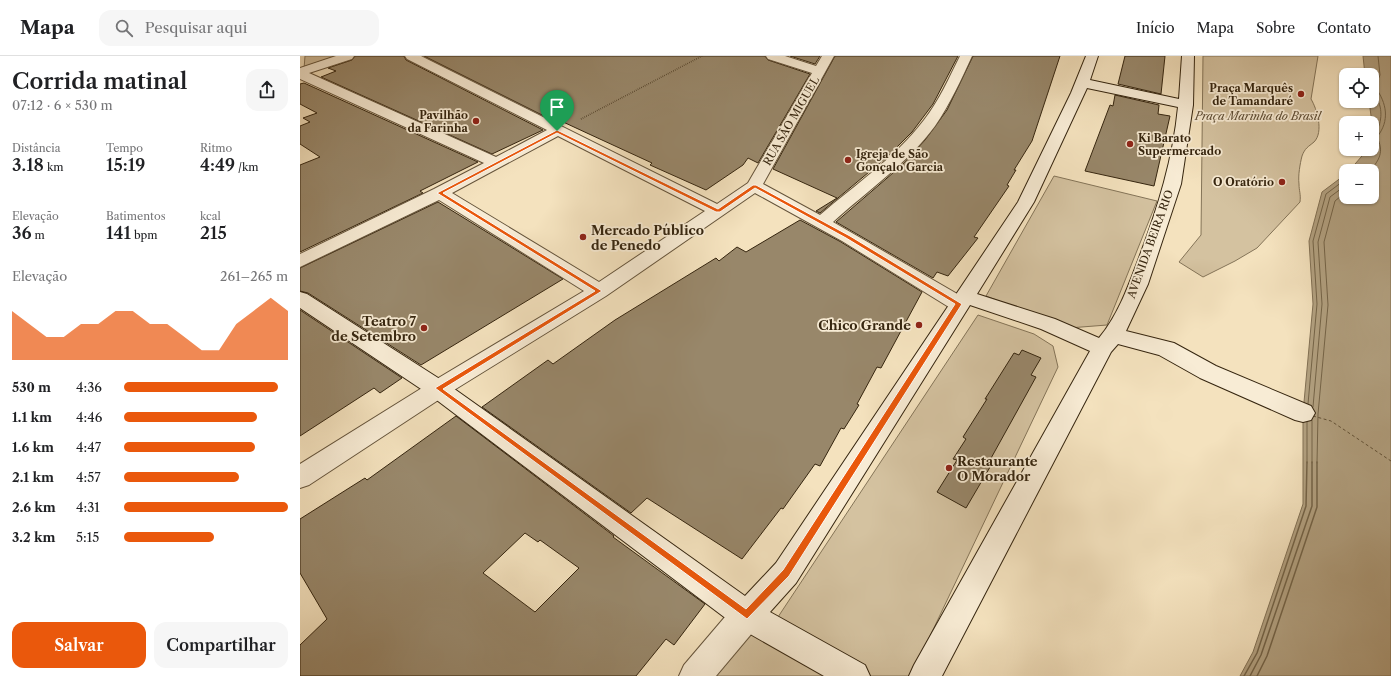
<!DOCTYPE html>
<html lang="pt">
<meta charset="utf-8">
<style>
body{margin:0;font-family:"Libre Caslon Text",serif;background:#f6f6f6;color:#202124;height:100vh;display:flex;flex-direction:column;font-size:15px;white-space:nowrap}
*{box-sizing:border-box;margin:0}
p{font-size:13px;color:#757577}
.icon{flex:none;width:22px;height:22px;fill:none;stroke:currentColor;stroke-width:2;stroke-linecap:round;stroke-linejoin:round}
.map{position:relative;flex:1;overflow:hidden}
.side{display:flex;flex-direction:column;background:#fff;width:300px}
.side>*{flex:none}
.controls{position:absolute;left:1039px;top:12px;display:grid;gap:8px}
.controls a{display:grid;place-items:center;width:40px;height:40px;border-radius:8px;background:#fff;box-shadow:0 1px 3px #0004;font-size:20px}
.pin{position:absolute;display:grid;place-items:center;width:34px;height:34px;color:#fff;margin:-41px -17px;border-radius:50% 50% 50% 0;rotate:-45deg;box-shadow:0 0 4px #0007}
.pin .icon{rotate:45deg}
.round{display:grid;place-items:center;flex:none;width:42px;height:42px;border-radius:12px;background:#f6f6f6}
.overview{display:flex;align-items:center;justify-content:space-between;height:68px;padding:0 12px}
h1{font-size:22px;font-weight:600;line-height:30px}
.figures{display:grid;grid-template-columns:repeat(3,1fr);gap:6px;height:68px;padding:4px 12px}
.figures div{display:grid;align-content:center}
.figures b{font-size:17px;font-weight:600}
.figures small{font-size:11px;font-weight:400}
.figures p{font-size:11px}
.chart{height:112px;padding:8px 12px}
.chart p{display:flex;justify-content:space-between}
.chart svg{width:100%;height:72px;margin-top:4px;fill:#ea580c;opacity:.7}
.button{display:flex;gap:8px;margin-top:auto;padding:8px 12px}
.button a{flex:1;height:46px;border-radius:12px;background:#ea580c;color:#fff;font-size:16px;font-weight:600;line-height:46px;text-align:center}
.button a+a{background:#f6f6f6;color:#202124}
ul{padding:0 12px;list-style:none;font-size:13px}
li{display:grid;grid-template-columns:64px 48px 1fr;align-items:center;height:30px}
li i{height:10px;border-radius:5px;background:#ea580c}
header{display:flex;align-items:center;gap:24px;box-sizing:border-box;height:56px;padding:0 20px;background:#fff;border-bottom:1px solid #e0e0e0}
header strong{font-size:19px}
nav{display:flex;gap:22px;margin-inline-start:auto;font-size:14px}
.search{width:280px;height:36px;background:#f6f6f6;display:flex;align-items:center;gap:10px;box-sizing:border-box;padding:0 14px;border-radius:12px;color:#757577;font-size:15px}
main{display:flex;flex:1;min-height:0}
.map>svg:first-child{display:block}
</style>
<header>
<strong>Mapa</strong>
<div class="search"><svg class="icon" aria-label="search" viewBox="0 0 24 24"><circle cx="10" cy="10" r="6"/><path d="M15 15l6 6"/></svg>Pesquisar aqui</div>
<nav><a>Início</a><a>Mapa</a><a>Sobre</a><a>Contato</a></nav>
</header>
<main>
<section class="side">
<div class="overview"><div><h1>Corrida matinal</h1><p>07:12 · 6 × 530 m</p></div><a class="round"><svg class="icon" aria-label="share" viewBox="0 0 24 24"><path d="M12 15V3M7 8l5-5 5 5M5 13v7h14v-7"/></svg></a></div>
<div class="figures">
<div><p>Distância</p><b>3.18<small> km</small></b></div>
<div><p>Tempo</p><b>15:19</b></div>
<div><p>Ritmo</p><b>4:49<small> /km</small></b></div>
</div>
<div class="figures">
<div><p>Elevação</p><b>36<small> m</small></b></div>
<div><p>Batimentos</p><b>141<small> bpm</small></b></div>
<div><p>kcal</p><b>215</b></div>
</div>
<div class="chart"><p><span>Elevação</span>261–265 m</p>
<svg viewBox="0 0 160 44" preserveAspectRatio="none"><path d="M0 44V14L10 22L20 30L30 30L40 22L50 22L60 14L70 14L80 22L90 22L100 30L110 38L120 38L130 22L140 14L150 6L160 14V44z"/></svg>
</div>
<ul>
<li><b>530 m</b>4:36<i style="width:94%"></i></li>
<li><b>1.1 km</b>4:46<i style="width:81%"></i></li>
<li><b>1.6 km</b>4:47<i style="width:80%"></i></li>
<li><b>2.1 km</b>4:57<i style="width:70%"></i></li>
<li><b>2.6 km</b>4:31<i style="width:100%"></i></li>
<li><b>3.2 km</b>5:15<i style="width:55%"></i></li>
</ul>
<div class="button"><a>Salvar</a><a>Compartilhar</a></div>
</section>
<div class="map">
<svg width="1091" height="620" viewBox="0 0 1091 620">
<rect width="100%" height="100%" fill="#f4e2be"/>
<filter id="stains"><feTurbulence type="fractalNoise" baseFrequency=".005" numOctaves="4"/><feColorMatrix values="0 0 0 0 .2 0 0 0 0 .09 0 0 0 0 .02 0 0 0 .5 -.17"/></filter>
<radialGradient id="worn" r=".72"><stop offset=".6" stop-color="#630" stop-opacity="0"/><stop offset="1" stop-color="#630" stop-opacity=".3"/></radialGradient>
<!-- green -->
<g fill="#d4c2a0" stroke="#847458">
<polygon points="5,0 46,0 4,13"/>
<path d="M 903,0 L 1018,0 L 1011,43 C 1017,53 1024,76 1014,86 C 1008,91 1005,92 1002,100 C 1000,108 998,119 999,128 C 999,135 1001,138 1000,146 L 957,192 L 935,205 L 903,221 L 879,206 L 901,179 Z"/>
<polygon points="754,120 857,145 807,269 769,272 686,240"/>
<polygon points="678,259 734,278 753,290 758,311 611,620 570,620 476,564"/>
<polygon points="448,572 530,620 408,620"/>
</g>
<!-- water -->
<polygon fill="#b3a282" stroke="#817054" points="1063,0 1091,0 1091,620 940,620 953,596 1003,448 1003,357 1013,248 1009,185 1022,136 1046,118 1046,141 1072,141 1072,115 1049,115 1068,93 1072,93 1072,67 1069,45 1072,45 1072,19 1065,19"/>
<g fill="none" stroke-linecap="round" stroke-linejoin="round">
<!-- shore-far1 -->
<g stroke="#746448" stroke-width="1">
<path d="M 1072,37 C 1082,45 1083,61 1078,72 L 1072,76"/>
<path d="M 1070,115 C 1080,103 1084,96 1077,81 C 1090,65 1087,47 1075,31 L 1080,19 L 1078,0"/>
<polyline points="1008,348 1017,248 1013,185 1026,138 1046,123"/>
<polyline points="1013,351 1022,248 1018,186 1030,141 1046,129"/>
<polyline points="1012,364 1012,407"/>
<polyline points="1007,407 1007,366"/>
<polyline points="1017,407 1018,358 1028,249 1024,186 1035,145 1046,136"/>
</g>
<!-- shore -->
<g stroke="#746448" stroke-width="1.5">
<polyline points="944,620 957,597 1006,450 1007,406"/>
<polyline points="950,620 961,599 1012,450 1012,406"/>
<polyline points="957,620 967,600 1017,451 1017,406"/>
</g>
<!-- ferry -->
<polyline stroke="#615137" stroke-width="1" stroke-dasharray="3 2.5" stroke-linecap="butt" points="1013,360 1031,365 1091,405"/>
</g>
<!-- building -->
<g fill="#98876a" stroke="#35250f" fill-rule="evenodd">
<polygon points="55,0 104,0 106,4 243,74 192,98 21,21 36,15 28,12 52,4"/>
<polygon points="124,0 465,0 468,4 510,18 458,107 448,102 443,109 406,134 350,109 352,107 289,78 261,65 258,67"/>
<polygon points="490,0 520,0 515,8"/>
<polygon points="535,0 658,0 633,48 612,76 587,101 520,157 516,155 537,142 473,113"/>
<polygon points="673,0 760,0 732,85 714,114 716,114 707,129 709,130 674,181 678,182 648,220 637,216 633,222 536,166 601,110 625,84 647,54"/>
<polygon points="825,0 865,0 861,38 818,28"/>
<polygon points="4,27 178,106 120,135 123,137 0,196 0,109 20,101 0,88 0,70 10,66 3,62 17,57 0,48 0,28"/>
<polygon points="815,39 859,49 858,58 870,60 854,130 785,115 810,49 813,50"/>
<polygon points="138,146 263,223 121,309 8,237 0,235 0,212"/>
<polygon points="500,164 541,186 622,236 581,312 577,311 557,348 559,349 544,373 541,372 520,410 515,408 483,453 481,452 442,503 347,442 331,457 182,351 248,304 253,308 315,264 416,202 419,205 437,191 446,196"/>
<polygon points="0,254 102,322 80,337 74,332 0,380"/>
<polygon points="722,294 741,302 731,319 736,321 690,404 693,406 666,452 637,436 657,404 653,403 666,383 663,381 687,343 685,343 714,297 719,299"/>
<path d="M 156,360 L 314,480 L 313,481 L 405,548 L 374,589 L 366,583 L 336,620 L 0,620 L 0,589 L 27,563 L 0,517 L 0,463 L 65,422 L 67,424 ZM 225,477 L 238,486 L 240,484 L 279,512 L 235,556 L 183,517 Z"/>
</g>
<g fill="none" stroke-linecap="round" stroke-linejoin="round">
<!-- street casing -->
<g stroke="#65543b" stroke-width="2">
<g id="street">
<path d="M 36,0 L 54,0 L 52,3 L 9,17 L 196,101 L 247,74 L 107,3 L 105,0 L 121,0 L 417,148 L 448,127 L 512,17 L 468,3 L 466,0 L 485,0 L 516,10 L 522,0 L 534,0 L 463,128 L 520,159 C 555,129 596,101 624,64 C 639,45 649,22 660,0 L 672,0 C 661,24 650,48 635,70 C 608,107 567,135 533,166 L 666,243 L 669,248 L 666,253 L 659,255 L 652,253 L 542,185 L 455,137 L 306,240 L 146,339 L 9,429 L 0,432 L 0,408 L 130,327 L 284,235 L 139,144 L 0,211 L 0,198 L 134,133 L 184,107 L 0,23 L 0,12 ZM 258,80 L 405,155 L 299,226 L 152,137 Z"/>
<polygon points="447,544 458,548 462,559 458,570 416,620 379,620 384,609 436,548"/>
</g>
</g>
<!-- secondary casing -->
<g stroke="#35250f" stroke-width="2">
<path id="secondary" d="M 786,0 L 798,0 L 790,24 L 879,43 L 882,0 L 894,0 L 893,49 L 881,128 L 848,228 L 826,275 L 874,287 L 916,310 L 1011,350 L 1015,357 L 1011,364 L 1003,366 L 995,364 L 900,322 L 859,299 L 818,288 L 811,296 L 642,620 L 609,620 L 614,609 L 790,295 L 741,273 L 670,249 L 496,527 L 470,556 L 565,609 L 570,620 L 524,620 L 436,570 L 130,339 L 0,252 L 0,236 L 7,238 L 146,327 L 445,540 L 476,507 L 718,146 L 771,37 ZM 787,32 L 878,51 C 873,103 858,151 840,199 C 829,228 819,258 799,282 L 755,263 L 677,238 L 734,146 Z"/>
</g>
<!-- path -->
<polyline stroke="#35250f" stroke-width="1.5" stroke-dasharray="0.5 1.5" stroke-linecap="butt" points="281,63 402,0"/>
<!-- street -->
<use href="#street" fill="#f8ecd5" fill-rule="evenodd"/>
<!-- secondary -->
<use href="#secondary" fill="#f8ecd5" fill-rule="evenodd"/>
</g>
<!-- route -->
<path fill="#ea580c" stroke="#fff" fill-rule="evenodd" d="M 257,74 L 418,153 L 453,129 L 456,129 L 550,180 L 662,248 L 489,520 L 447,563 L 135,332 L 295,235 L 137,137 ZM 257,77 L 416,156 L 420,156 L 455,132 L 546,182 L 655,248 L 483,514 L 446,553 L 143,333 L 302,235 L 143,137 Z"/>
<!-- markers -->
<g fill="#8f2418" stroke="#f8ecd5" stroke-width="1.5">
<circle cx="1001" cy="38" r="4"/>
<circle cx="176" cy="65" r="4"/>
<circle cx="830" cy="88" r="4"/>
<circle cx="548" cy="104" r="4"/>
<circle cx="982" cy="126" r="4"/>
<circle cx="283" cy="181" r="4"/>
<circle cx="619" cy="269" r="4"/>
<circle cx="124" cy="272" r="4"/>
<circle cx="649" cy="412" r="4"/>
</g>
<g text-anchor="middle" stroke-width="3.5" stroke-linejoin="round" paint-order="stroke">
<!-- far-poi labels -->
<g font-size="11" font-weight="bold" fill="#35250f" stroke="#f8ecd5" text-anchor="end">
<text x="993" y="36">Praça Marquês<tspan x="993" dy="13">de Tamandaré</tspan></text>
<text x="168" y="63">Pavilhão<tspan x="168" dy="13">da Farinha</tspan></text>
<text x="838" y="86" text-anchor="start">Ki Barato<tspan x="838" dy="13">Supermercado</tspan></text>
<text x="556" y="102" text-anchor="start">Igreja de São<tspan x="556" dy="13">Gonçalo Garcia</tspan></text>
<text x="974" y="130">O Oratório</text>
</g>
<!-- far-park labels -->
<g font-size="11" font-style="italic" fill="#5d4c33" stroke="#f8ecd5">
<text x="958" y="64">Praça Marinha do Brasil</text>
</g>
<!-- far-street labels -->
<g font-size="11" fill="#35250f" stroke="#f8ecd5">
<text transform="translate(491 65) rotate(-60)" y="4">RUA SÃO MIGUEL</text>
<text transform="translate(850 188) rotate(-70)" y="4">AVENIDA BEIRA RIO</text>
</g>
<!-- poi labels -->
<g font-size="13" font-weight="bold" fill="#35250f" stroke="#f8ecd5" text-anchor="start">
<text x="291" y="179">Mercado Público<tspan x="291" dy="15">de Penedo</tspan></text>
<text x="116" y="270" text-anchor="end">Teatro 7<tspan x="116" dy="15">de Setembro</tspan></text>
<text x="611" y="274" text-anchor="end">Chico Grande</text>
<text x="657" y="410">Restaurante<tspan x="657" dy="15">O Morador</tspan></text>
</g>
</g>
<rect width="100%" height="100%" filter="url(#stains)"/>
<rect width="100%" height="100%" fill="url(#worn)"/>
</svg>
<div class="controls">
<a><svg class="icon" aria-label="locate" viewBox="0 0 24 24"><circle cx="12" cy="12" r="6"/><path d="M12 2v4M12 18v4M2 12h4M18 12h4"/></svg></a>
<a>+</a>
<a>−</a>
</div>
<div class="pin" style="left:257px;top:75px;background:#1e9e55"><svg class="icon" aria-label="arrive" viewBox="0 0 24 24"><path d="M6 21V4h12l-3 4 3 4H6"/></svg></div>
</div>
</main>
